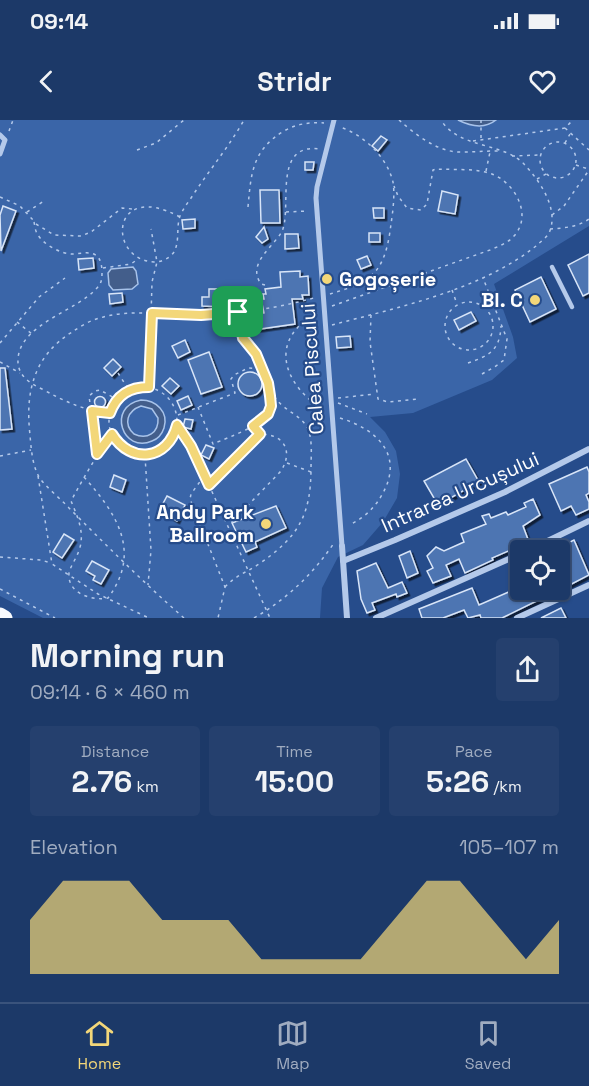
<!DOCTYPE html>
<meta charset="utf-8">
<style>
body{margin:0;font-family:"Space Grotesk",sans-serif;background:#25406e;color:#f1f3f6;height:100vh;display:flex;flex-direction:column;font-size:22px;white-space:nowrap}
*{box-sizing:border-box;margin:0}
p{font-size:20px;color:#a0acc0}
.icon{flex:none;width:33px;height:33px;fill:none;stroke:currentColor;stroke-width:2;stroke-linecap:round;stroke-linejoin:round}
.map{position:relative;height:498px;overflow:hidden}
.panel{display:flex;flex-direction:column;background:#1c3968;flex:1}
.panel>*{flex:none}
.fabs{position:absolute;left:510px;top:420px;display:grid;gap:12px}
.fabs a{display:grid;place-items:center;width:60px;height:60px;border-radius:6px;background:#1c3968;box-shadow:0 2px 4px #0004,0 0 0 2px #3a537c;font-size:30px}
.pin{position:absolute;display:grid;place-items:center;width:51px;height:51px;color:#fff;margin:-26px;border-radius:12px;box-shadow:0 3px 9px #0006}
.round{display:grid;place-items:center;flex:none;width:63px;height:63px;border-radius:6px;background:#25406e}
.overview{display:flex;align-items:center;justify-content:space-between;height:102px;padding:0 30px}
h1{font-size:33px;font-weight:700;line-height:45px}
.figures{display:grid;grid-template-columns:repeat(3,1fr);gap:9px;height:102px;padding:6px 30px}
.figures div{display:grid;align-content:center;border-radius:6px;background:#25406e;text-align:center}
.figures b{font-size:30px;font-weight:700}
.figures small{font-size:16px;font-weight:400}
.figures p{font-size:16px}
.chart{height:168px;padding:12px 30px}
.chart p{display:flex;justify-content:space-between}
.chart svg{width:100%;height:108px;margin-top:6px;fill:#f3d779;opacity:.7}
.status{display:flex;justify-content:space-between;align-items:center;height:42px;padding:0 30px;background:#1c3968;direction:ltr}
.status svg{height:16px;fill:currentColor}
header{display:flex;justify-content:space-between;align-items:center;height:78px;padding:0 30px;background:#1c3968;font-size:27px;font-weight:700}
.menu{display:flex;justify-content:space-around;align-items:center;height:84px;border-top:2px solid #3a537c;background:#1c3968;font-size:16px;color:#a0acc0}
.menu a{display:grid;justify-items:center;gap:3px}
.menu .active{color:#f3d779}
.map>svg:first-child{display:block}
</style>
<div class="status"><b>09:14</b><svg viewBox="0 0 49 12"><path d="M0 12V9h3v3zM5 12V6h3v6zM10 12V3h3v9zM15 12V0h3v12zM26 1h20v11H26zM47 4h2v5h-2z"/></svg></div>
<header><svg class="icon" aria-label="back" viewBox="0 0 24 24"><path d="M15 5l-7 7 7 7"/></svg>Stridr<svg class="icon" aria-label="heart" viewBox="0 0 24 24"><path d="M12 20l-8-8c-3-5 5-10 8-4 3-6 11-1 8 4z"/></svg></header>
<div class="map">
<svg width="589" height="498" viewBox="0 0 589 498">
<defs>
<filter id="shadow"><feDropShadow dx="2.5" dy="2.5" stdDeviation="0" flood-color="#0009"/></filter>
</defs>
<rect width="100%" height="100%" fill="#264c8b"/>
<!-- green -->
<polygon fill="#3a65a8" points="0,0 589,0 589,106 494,164 513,217 517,238 492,260 413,293 370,297 385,312 396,331 400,354 397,378 383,402 363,425 338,437 322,468 320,498 43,498 0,476"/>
<!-- water -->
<g fill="#435e8b" stroke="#a8c3ea" stroke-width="1.5" fill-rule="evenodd">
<path d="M 458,0 L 496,0 C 485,9 470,6 458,0 Z"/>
<polygon points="133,147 136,151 138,164 132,169 113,170 109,165 108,153 111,149"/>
<path d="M 141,280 C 156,280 169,292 164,308 C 162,314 158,319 152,321 C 123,334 106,287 141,280 ZM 141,286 L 152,289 L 158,298 C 159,313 147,320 134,314 C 123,304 127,291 141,286 Z"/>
</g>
<!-- building -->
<g fill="#4e75b2" stroke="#d8e5f8" stroke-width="1.5" filter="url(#shadow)">
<polygon points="381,16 387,20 378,31 372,26"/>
<polygon points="305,42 314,42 313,50 305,50"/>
<polygon points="260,70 279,70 280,103 261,103"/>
<polygon points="442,71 458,75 455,94 438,91"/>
<polygon points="3,86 16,91 1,131 0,95"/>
<polygon points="373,88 384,88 384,98 374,98"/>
<polygon points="195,99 195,108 183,109 182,100"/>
<polygon points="264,107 268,119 262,123 256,117"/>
<rect x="369" y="113" width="11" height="9"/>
<polygon points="285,114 298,114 299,128 285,129"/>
<polygon points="589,134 589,173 583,176 568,145"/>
<polygon points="367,136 371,145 361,149 357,140"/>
<polygon points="93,138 94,148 79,150 78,139"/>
<polygon points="300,151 300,157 308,156 309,175 302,175 303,179 292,179 295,204 246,211 244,196 264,193 261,179 264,179 263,174 266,174 265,169 281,167 280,152"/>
<polygon points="541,157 556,189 530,202 515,170"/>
<polygon points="209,169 224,169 225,187 202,186 202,177 209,177"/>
<polygon points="122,173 123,182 110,184 109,174"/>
<polygon points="471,192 476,201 459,210 454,200"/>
<polygon points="350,216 351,227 337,228 336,217"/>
<polygon points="185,220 190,232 178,238 172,226"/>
<polygon points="209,232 222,267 201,274 188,240"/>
<polygon points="113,239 121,247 112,256 104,248"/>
<polygon points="0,248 5,248 12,309 0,310"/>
<circle cx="250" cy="264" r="12"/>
<polygon points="170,258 179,266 171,274 162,266"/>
<polygon points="188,276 192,285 181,290 177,281"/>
<circle cx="100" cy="282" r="5.5"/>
<polygon points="185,299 193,300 191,309 183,307"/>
<polygon points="206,325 214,328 209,339 201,335"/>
<polygon points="466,339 479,362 438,385 424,361"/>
<polygon points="587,347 589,352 589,373 586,375 589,382 589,389 576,395 571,386 561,391 549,364"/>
<polygon points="114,355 126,360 122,372 110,367"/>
<polygon points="167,376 185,385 177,401 159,391"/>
<polygon points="533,379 540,395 523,406 529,422 492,438 493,440 465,453 459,439 446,445 451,456 433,463 427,451 433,448 427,436 436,427 444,431 464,422 461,414 486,404 482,396 489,394 491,398 506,392 508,395 526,387 524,383"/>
<polygon points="276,386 286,408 255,422 257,427 246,432 232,403"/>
<polygon points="64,414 74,420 62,438 53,432"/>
<polygon points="574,420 589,455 564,468 560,459 560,427"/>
<polygon points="410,431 418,453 407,458 399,436"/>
<polygon points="92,441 109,450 101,464 93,460 95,456 86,451"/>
<polygon points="376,443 388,468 402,462 407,473 397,477 396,474 372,483 375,490 367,493 361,479 357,451"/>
<polygon points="520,456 520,470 559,470 502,498 481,498 480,495 468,498 464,490 443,498 422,498 419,489 472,468 479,485 513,470 509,461"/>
<polygon points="561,488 566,498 541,498"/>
</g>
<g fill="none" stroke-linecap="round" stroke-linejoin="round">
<!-- path -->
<g stroke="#b4c9ea" stroke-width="1.5" stroke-dasharray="3 4.5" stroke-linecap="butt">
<path d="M 399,0 C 415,14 437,32 460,32 C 473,32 485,31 498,31"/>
<polyline points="481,0 481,18"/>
<polyline points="565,8 589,30"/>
<polyline points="9,11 13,0"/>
<polyline points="473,21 565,8 573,0"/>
<circle cx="558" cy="40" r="18"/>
<polyline points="565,23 570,14"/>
<polyline points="137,30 156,23 184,0"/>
<polyline points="512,36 540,35"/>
<polyline points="576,45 588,49"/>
<polyline points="486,51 490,32"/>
<polyline points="537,59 546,54"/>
<polyline points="0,77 20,86 33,100"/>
<path d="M 248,87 C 251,54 252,30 284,11 C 296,4 309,2 324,3"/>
<polyline points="27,92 44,81"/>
<polyline points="286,92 308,91"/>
<polyline points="552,95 564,86 589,50"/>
<path d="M 180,97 C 110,59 107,140 154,142 C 162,142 170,138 174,132 C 180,121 176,107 180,96 C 184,87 190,80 195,72 C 211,48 230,25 244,0"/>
<path d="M 34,102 C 35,106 35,111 38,115 C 44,125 61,134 73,134 C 87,133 101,128 102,151 C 102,158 102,163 97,168 C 77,191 20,204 18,239 C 17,255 29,263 42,269 C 66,282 82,290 110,293"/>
<polyline points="36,104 54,115 81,116 91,112 122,88 133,89"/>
<path d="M 550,109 C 564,108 578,107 589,99"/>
<polyline points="103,148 131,144 138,139"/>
<path d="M 265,165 L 261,164 C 247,144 271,129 281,113 C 294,92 270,22 320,29"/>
<polyline points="452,170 457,184"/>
<path d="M 330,174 C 346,169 364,164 375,152 C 386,139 389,120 391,104 C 393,91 395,74 393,62 C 387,37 364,15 340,7"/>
<circle cx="469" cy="206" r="24"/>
<path d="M 332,186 L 490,130 C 499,126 508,123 514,116 C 533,95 515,63 492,54 C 475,48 454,50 436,49 L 433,50 L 427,84 L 421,90 L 407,88 L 398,76 L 394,66"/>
<polyline points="238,193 243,218 256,234 267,262"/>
<path d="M 317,193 C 267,220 283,265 325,291"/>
<polyline points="371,195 370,222 378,279 388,282 418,279"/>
<polyline points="17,202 32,214"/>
<path d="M 332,205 C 399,187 481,170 536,126 C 540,122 546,118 549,113 C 560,89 539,60 524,44 C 503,22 459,29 441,0"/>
<polyline points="0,223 39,177 65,158"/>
<polyline points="0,242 20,253"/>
<path d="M 468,243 C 488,236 500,231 501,206"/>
<polyline points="118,253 129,270"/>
<polyline points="482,254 496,246 504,240 507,219 483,158"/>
<polyline points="149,266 152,162 157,142 151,109"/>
<circle cx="143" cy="301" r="34"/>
<polyline points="338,278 375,274"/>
<polyline points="338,283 367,294"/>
<path d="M 198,287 L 213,324 C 228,317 268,305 271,286 C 272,279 270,273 269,267"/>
<polyline points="178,295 235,273 231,259 234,255 248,248 260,249"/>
<path d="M 340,298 C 376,309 404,334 383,373 C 375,388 364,398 349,405"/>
<polyline points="177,305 191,326 270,498"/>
<polyline points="253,306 260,314"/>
<polyline points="97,334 89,276 95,271 100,270 116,279"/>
<polyline points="0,336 31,330"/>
<polyline points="145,336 151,430 148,465"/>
<polyline points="287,343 311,352"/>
<polyline points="38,356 52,444 98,474 149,498"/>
<polyline points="204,356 191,374 190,379 225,467 218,498"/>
<path d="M 84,357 C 117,394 142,432 108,478 C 93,481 67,474 69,453 C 70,446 80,434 81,422 C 83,408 76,393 71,381 C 84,357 96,336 112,314"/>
<path d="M 210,365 L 260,314 C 283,314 294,330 281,351 L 229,405"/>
<polyline points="0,437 41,440 51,443"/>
<path d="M 225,467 C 235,456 247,452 259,444 C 298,417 311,396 311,348 C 311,335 313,319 307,307 C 301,297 291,293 283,286 C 275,280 272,272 268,263"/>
<polyline points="0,469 55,498"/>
<path d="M 184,498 C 144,463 107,426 69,388 C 61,379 43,365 38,355 C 32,343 31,327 30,315 C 25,271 34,236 72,212 C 80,207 90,200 100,198 C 132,188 167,196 200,195 C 239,194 279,188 317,177"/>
<path d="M 254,498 C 287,479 313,454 334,423"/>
</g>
<!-- service -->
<polyline stroke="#b4c9ea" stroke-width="4.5" points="552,147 572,187"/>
<!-- pedestrian -->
<g stroke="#b4c9ea" stroke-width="5">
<polyline points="334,0 317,67 316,78 342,426"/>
<polyline points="0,15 5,20 0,34"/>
</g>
<!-- minor -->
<g stroke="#b4c9ea" stroke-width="6">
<polyline points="342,426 347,498"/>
<polyline points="529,430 589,401"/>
<polyline points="343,441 395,420 505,372 589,329"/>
<polyline points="376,498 520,434"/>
<polyline points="517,498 589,465"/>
</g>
<!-- primary -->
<polyline stroke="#f8fafe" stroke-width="15" points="0,495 5,498"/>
</g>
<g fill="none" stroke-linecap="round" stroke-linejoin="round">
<!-- route casing -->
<g stroke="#fff" stroke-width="12">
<path id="route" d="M 238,192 L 243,218 L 256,234 L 268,263 L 270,276 L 271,286 L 268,294 L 253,306 L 260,314 L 209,365 L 191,326 L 177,305 C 168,340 131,345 112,314 L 97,334 L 92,291 L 110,293 C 117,274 130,267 149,267 L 152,193 L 201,195 Z"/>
</g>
<!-- route -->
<use href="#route" stroke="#f3d779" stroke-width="8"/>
</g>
<!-- markers -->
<g fill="#f3d779" stroke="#264c8b" stroke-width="2">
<circle cx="327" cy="159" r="6"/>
<circle cx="535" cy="180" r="6"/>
<circle cx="266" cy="404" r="6"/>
</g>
<g text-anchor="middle" stroke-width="4.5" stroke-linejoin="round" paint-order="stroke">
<!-- poi labels -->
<g font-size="20" font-weight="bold" fill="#fff" stroke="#264c8b" text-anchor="end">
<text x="339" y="166" text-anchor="start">Gogoșerie</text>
<text x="523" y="187">Bl. C</text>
<text x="254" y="399">Andy Park<tspan x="254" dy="23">Ballroom</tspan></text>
</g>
<!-- street labels -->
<g font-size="20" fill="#fff" stroke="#264c8b">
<text transform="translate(312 249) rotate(-94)" y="7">Calea Piscului</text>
<text transform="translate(460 372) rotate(-24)" y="7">Intrarea Urcușului</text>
</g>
</g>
</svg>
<div class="fabs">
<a><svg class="icon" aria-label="locate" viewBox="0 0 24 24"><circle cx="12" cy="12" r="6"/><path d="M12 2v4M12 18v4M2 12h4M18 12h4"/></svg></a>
</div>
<div class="pin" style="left:238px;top:192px;background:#1e9e55"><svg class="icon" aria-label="arrive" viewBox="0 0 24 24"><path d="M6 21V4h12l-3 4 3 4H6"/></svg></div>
</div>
<section class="panel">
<div class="overview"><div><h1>Morning run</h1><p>09:14 · 6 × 460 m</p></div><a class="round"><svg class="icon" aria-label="share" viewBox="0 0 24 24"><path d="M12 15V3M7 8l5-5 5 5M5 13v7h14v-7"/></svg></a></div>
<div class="figures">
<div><p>Distance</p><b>2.76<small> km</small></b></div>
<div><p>Time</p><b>15:00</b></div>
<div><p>Pace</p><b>5:26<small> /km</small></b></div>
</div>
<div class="chart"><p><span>Elevation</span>105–107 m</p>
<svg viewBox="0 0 160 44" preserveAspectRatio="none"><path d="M0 44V22L10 6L20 6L30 6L40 22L50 22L60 22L70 38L80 38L90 38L100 38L110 22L120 6L130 6L140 22L150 38L160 22V44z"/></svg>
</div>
</section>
<nav class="menu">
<a class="active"><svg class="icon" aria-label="home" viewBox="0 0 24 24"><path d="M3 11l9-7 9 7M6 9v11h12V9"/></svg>Home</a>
<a><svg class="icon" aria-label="map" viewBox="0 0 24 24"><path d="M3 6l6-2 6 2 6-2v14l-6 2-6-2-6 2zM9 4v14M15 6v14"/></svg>Map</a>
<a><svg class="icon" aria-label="saved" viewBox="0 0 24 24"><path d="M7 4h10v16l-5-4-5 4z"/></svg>Saved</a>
</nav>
